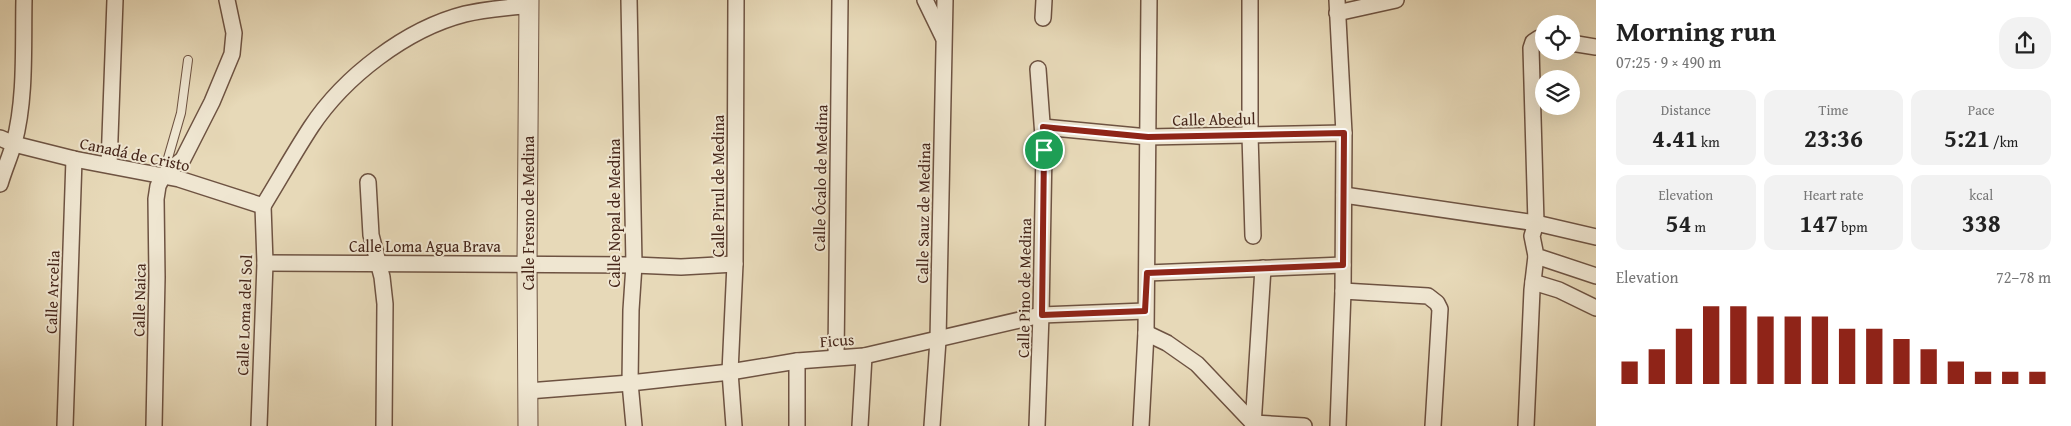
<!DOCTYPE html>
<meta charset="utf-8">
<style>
body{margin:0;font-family:"Gentium Book Plus",serif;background:#f2f2f2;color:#222;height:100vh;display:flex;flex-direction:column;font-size:19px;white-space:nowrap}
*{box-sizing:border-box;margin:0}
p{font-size:16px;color:#767676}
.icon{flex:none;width:28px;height:28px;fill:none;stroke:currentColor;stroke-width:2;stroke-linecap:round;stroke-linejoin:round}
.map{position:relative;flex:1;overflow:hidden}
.panel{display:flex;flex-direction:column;background:#fff;width:475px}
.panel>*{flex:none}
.buttons{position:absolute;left:1535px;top:15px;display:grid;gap:10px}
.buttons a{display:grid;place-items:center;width:45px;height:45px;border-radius:50%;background:#fff;box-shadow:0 5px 20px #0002;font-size:25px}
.pin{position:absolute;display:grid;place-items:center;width:42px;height:42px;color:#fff;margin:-21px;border:2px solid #fff;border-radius:50%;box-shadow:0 1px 5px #0007}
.round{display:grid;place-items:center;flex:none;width:52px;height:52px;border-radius:20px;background:#f2f2f2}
.summary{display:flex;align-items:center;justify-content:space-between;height:85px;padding:0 20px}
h1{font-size:28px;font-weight:700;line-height:38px}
.figures{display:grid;grid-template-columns:repeat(3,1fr);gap:8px;height:85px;padding:5px 20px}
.figures div{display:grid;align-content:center;border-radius:12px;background:#f2f2f2;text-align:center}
.figures b{font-size:25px;font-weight:700}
.figures small{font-size:14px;font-weight:400}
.figures p{font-size:14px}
.chart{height:140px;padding:10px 20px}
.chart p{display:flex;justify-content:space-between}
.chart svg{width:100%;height:90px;margin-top:5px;stroke:#8f2418;stroke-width:6}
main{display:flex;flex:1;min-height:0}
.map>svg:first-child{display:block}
</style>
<main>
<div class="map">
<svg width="1596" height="426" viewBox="0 0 1596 426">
<rect width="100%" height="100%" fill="#e7d9b8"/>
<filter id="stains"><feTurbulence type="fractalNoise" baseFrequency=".004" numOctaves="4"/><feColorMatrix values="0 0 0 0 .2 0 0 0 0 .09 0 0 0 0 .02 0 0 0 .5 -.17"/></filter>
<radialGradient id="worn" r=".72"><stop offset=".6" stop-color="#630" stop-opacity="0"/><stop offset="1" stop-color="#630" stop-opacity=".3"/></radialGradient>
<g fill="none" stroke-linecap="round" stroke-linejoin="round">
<!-- service casing -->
<g stroke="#6e5342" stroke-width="10">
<polyline id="service" points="164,172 181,113 188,60"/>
</g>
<!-- minor casing -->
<g stroke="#6e5342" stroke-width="18">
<g id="minor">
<polyline points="629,0 634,265 631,310 630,383 634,426"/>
<polyline points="925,0 943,37"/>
<polyline points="1250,0 1250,135 1253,236"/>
<polyline points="1337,0 1344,133 1343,291 1338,426"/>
<polyline points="1337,13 1396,0"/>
<polyline points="1043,18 1044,0"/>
<polyline points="1544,38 1539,38 1533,42 1531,48 1536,223 1532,236 1536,256 1596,276"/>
<polyline points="1571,43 1596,47"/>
<polyline points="1043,127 1148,137 1344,133"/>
<polyline points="0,138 14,144 74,159 179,179 263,206"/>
<polyline points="109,165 115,0"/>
<polyline points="368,182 371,235 382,277 385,304 384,426"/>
<path d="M 0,184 C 4,170 10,157 14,143 C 26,99 23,46 24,0"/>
<polyline points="1344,195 1536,223 1596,237"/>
<path d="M 263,206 C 279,180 294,153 311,127 C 344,77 406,29 465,14 C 486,9 508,8 529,5"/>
<polyline points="265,263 634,265 681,267 735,264"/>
<polyline points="1147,273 1343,265"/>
<polyline points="1533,282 1559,290 1596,308"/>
<polyline points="1343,291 1428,296 1437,303 1440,309 1433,426"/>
<polyline points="1146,333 1167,343 1197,364 1253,423 1304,426"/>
<polyline points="836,357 840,0"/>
<polyline points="797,361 797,426"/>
<polyline points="528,391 630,383 730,372 797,361 864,356 1041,315 1145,311"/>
<polyline points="65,426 74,159"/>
<polyline points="154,426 157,277 156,199 158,186 163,176 183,159 212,102 232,54 234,33 227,0"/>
<polyline points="259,426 265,263 263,206"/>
<polyline points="734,426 730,372 735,264 736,0"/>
<polyline points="860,426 864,356"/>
<polyline points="932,426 938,340 945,0"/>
<polyline points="1037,426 1041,315 1044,150 1038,69"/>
<polyline points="1141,426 1146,333 1149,0"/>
<polyline points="1253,426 1263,268"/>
<polyline points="1526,426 1532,290 1536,256"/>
</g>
</g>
<!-- tertiary casing -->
<g stroke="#6e5342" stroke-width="21">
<polyline id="tertiary" points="528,426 527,264 529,0"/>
</g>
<!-- service -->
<use href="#service" stroke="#efe6d1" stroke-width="8"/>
<!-- minor -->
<use href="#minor" stroke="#efe6d1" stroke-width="15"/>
<!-- tertiary -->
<use href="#tertiary" stroke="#efe6d1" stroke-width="19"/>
</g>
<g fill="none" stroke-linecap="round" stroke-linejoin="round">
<!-- route casing -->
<g stroke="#fff" stroke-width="10">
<polygon id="route" points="1043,127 1148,137 1344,133 1343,265 1147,273 1145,311 1042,315 1044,150"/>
</g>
<!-- route -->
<use href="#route" stroke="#8f2418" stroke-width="6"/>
</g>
<g text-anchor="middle" stroke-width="4" stroke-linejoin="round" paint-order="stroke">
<!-- street labels -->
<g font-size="16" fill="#46261a" stroke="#efe6d1">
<text transform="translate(1214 119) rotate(-1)" y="6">Calle Abedul</text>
<text transform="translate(135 154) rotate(12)" y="6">Canadá de Cristo</text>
<text transform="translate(820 178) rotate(-89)" y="6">Calle Ócalo de Medina</text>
<text transform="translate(718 186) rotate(-90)" y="6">Calle Pirul de Medina</text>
<text transform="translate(528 213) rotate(-90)" y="6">Calle Fresno de Medina</text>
<text transform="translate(614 213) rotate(-90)" y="6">Calle Nopal de Medina</text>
<text transform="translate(923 213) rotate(-89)" y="6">Calle Sauz de Medina</text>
<text x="425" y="252">Calle Loma Agua Brava</text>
<text transform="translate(1024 288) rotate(-89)" y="6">Calle Pino de Medina</text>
<text transform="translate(52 292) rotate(-88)" y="6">Calle Arcelia</text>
<text transform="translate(139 300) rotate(-89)" y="6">Calle Naica</text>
<text transform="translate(244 315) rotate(-88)" y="6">Calle Loma del Sol</text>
<text transform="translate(837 340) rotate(-4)" y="6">Ficus</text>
</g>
</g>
<rect width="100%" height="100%" filter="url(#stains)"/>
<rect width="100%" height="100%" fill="url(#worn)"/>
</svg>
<div class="buttons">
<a><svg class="icon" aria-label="locate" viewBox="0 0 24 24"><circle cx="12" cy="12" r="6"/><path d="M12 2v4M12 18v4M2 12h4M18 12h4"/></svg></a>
<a><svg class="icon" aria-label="layers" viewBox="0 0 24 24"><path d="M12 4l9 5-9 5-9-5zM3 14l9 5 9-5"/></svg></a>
</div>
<div class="pin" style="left:1044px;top:150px;background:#1e9e55"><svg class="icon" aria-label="arrive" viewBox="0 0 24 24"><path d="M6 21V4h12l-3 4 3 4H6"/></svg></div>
</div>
<section class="panel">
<div class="summary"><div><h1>Morning run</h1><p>07:25 · 9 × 490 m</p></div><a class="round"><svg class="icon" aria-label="share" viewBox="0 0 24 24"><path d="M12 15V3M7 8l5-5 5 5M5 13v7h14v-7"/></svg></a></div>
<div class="figures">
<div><p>Distance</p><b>4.41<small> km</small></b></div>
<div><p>Time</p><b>23:36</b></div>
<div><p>Pace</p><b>5:21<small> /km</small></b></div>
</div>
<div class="figures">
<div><p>Elevation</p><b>54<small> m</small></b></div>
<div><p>Heart rate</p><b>147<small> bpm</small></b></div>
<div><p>kcal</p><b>338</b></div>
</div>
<div class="chart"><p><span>Elevation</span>72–78 m</p>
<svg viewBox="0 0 160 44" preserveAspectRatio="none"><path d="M5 44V33M15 44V27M25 44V17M35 44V6M45 44V6M55 44V11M65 44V11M75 44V11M85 44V17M95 44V17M105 44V22M115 44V27M125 44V33M135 44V38M145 44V38M155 44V38"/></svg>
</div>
</section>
</main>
